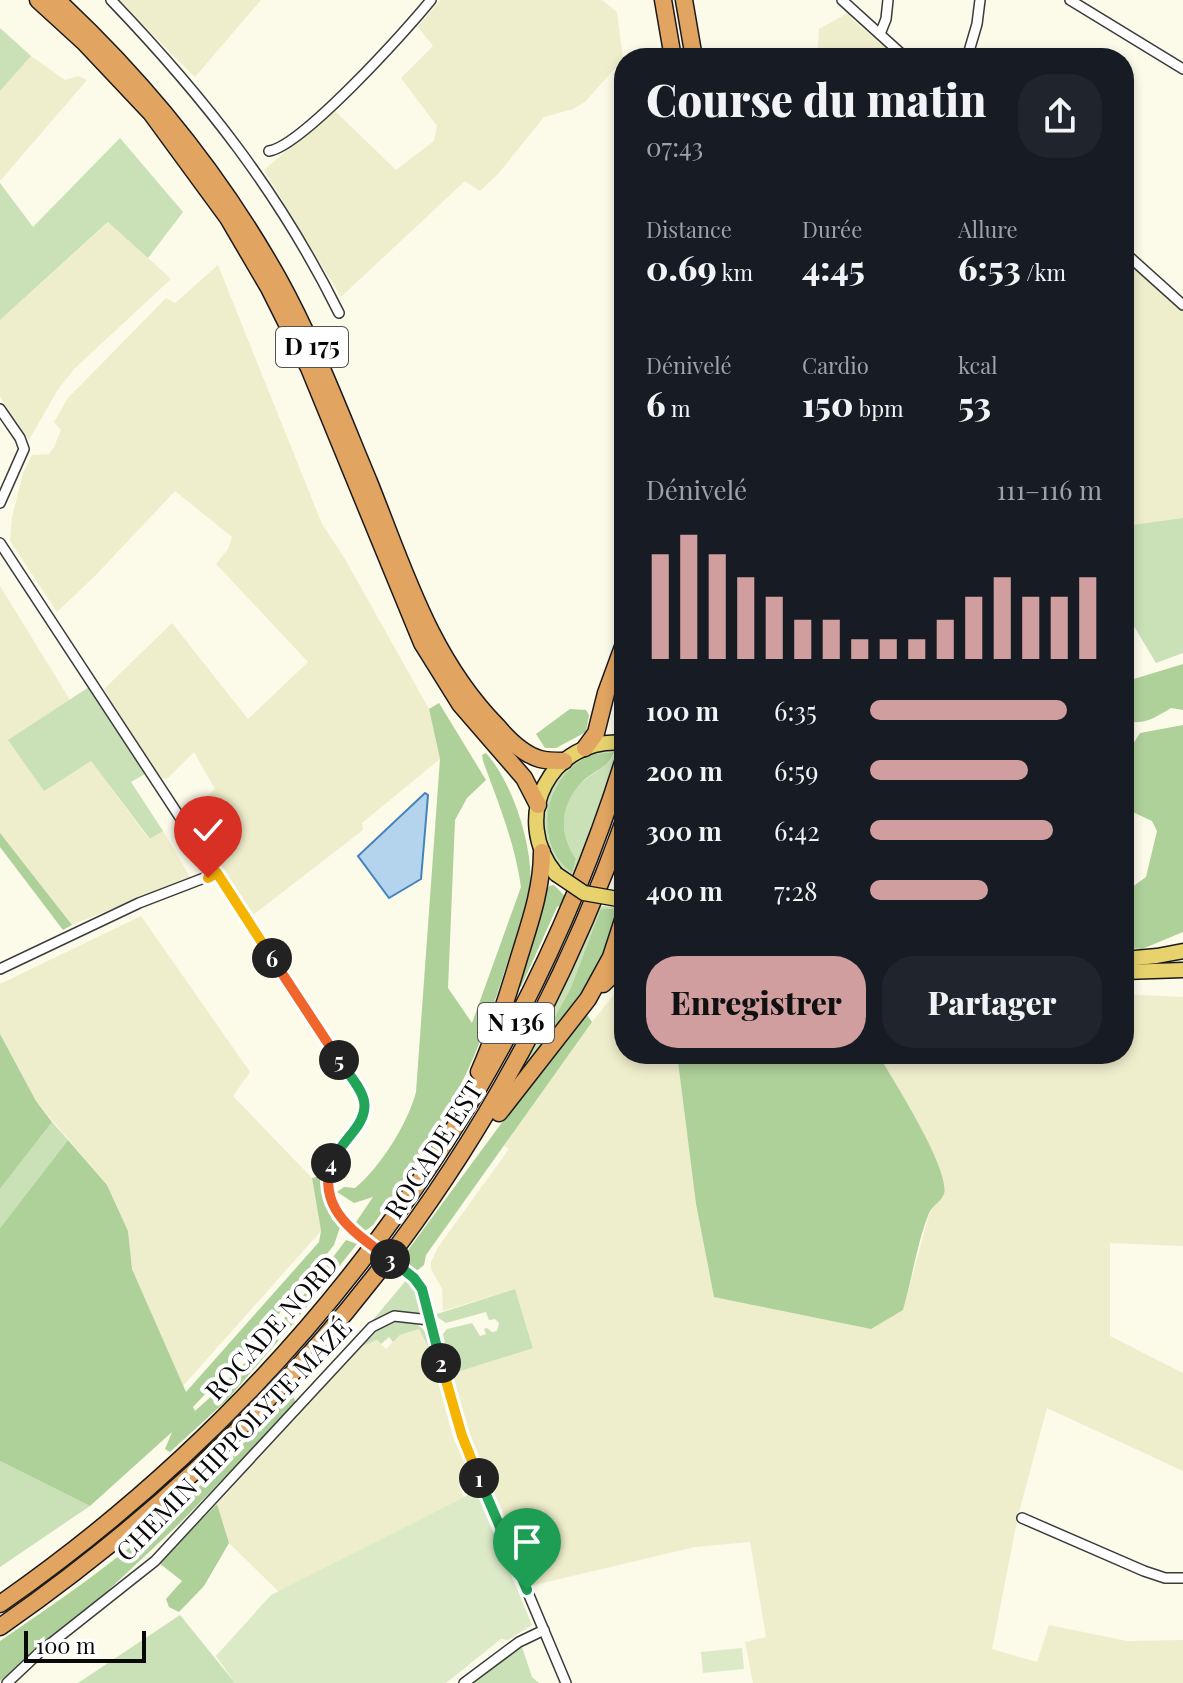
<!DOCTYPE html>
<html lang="fr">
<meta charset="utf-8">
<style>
body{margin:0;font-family:"Playfair Display",serif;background:#20242c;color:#f1f3f6;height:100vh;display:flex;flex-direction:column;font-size:30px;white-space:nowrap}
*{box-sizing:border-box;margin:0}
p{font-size:26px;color:#9ea1a6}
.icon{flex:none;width:44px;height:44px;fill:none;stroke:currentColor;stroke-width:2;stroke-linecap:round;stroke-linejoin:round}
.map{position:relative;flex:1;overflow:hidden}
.panel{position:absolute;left:614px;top:48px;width:520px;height:1016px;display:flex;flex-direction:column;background:#171b24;border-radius:32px;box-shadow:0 4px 12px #0003}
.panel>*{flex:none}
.scale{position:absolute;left:24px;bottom:20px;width:122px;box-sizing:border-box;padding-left:8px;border:4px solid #090909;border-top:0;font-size:22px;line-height:28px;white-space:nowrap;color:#090909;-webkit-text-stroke:6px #fff;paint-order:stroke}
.pin{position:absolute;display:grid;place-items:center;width:68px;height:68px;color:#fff;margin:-82px -34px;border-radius:50% 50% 50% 0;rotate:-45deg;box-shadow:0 0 8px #0007}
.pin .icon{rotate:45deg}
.km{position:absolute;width:40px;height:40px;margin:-20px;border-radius:50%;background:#222;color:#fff;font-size:22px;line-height:40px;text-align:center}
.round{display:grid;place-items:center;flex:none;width:84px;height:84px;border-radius:32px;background:#20242c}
.head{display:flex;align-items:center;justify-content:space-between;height:136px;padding:0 32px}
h1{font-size:44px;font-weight:800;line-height:60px}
.metrics{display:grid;grid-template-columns:repeat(3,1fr);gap:12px;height:136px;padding:8px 32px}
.metrics div{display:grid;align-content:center}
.metrics b{font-size:34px;font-weight:800}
.metrics small{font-size:22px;font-weight:400}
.metrics p{font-size:22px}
.chart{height:224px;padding:16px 32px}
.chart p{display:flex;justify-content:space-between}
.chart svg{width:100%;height:144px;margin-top:8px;stroke:#d09e9f;stroke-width:6}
.action{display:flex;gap:16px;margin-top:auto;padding:16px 32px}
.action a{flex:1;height:92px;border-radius:32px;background:#d09e9f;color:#111;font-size:32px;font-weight:800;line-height:92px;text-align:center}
.action a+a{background:#20242c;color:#f1f3f6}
ul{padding:0 32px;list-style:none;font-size:26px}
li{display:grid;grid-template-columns:128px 96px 1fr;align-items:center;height:60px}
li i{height:20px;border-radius:10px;background:#d09e9f}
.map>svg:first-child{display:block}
</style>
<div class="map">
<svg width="1183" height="1683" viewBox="0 0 1183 1683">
<rect width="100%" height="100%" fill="#fcfae9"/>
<!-- farmland -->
<g fill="#efeecc">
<polygon points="118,0 261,0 195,77"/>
<polygon points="440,0 602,0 617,12 623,59 585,102 573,109 544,117 498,174 480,191 465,181 341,297 264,170 334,110 396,170 434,141 437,126 401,78 433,46 418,27"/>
<polygon points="848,13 853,20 897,58 817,58 819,29"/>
<polygon points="31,56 65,80 78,76 87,80 0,181 0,91"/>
<polygon points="109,222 171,279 74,369 57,391 29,440 0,397 0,320"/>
<polygon points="1124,261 1183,310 1183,518 1124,526"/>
<polygon points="218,265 322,524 345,559 429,709 440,759 362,823 363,830 253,915 185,815 215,789 194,752 167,779 159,778 104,689 172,623 248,719 308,662 216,564 228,549 232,537 175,491 95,576 57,612 10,541 12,517 23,473 32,455 49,454 54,447 61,430 54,422 68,398 166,298 175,303"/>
<polygon points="0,586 70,700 9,741 44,790 91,761 149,839 163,831 190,877 72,925 0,833"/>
<polygon points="141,916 250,1072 233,1096 312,1178 321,1231 183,1386 132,1269 128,1231 107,1185 36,1101 0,1034 0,984"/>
<polygon points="624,982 624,1054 677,1054 696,1204 714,1297 903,1310 930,1211 944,1196 910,1108 878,1054 1124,1054 1124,994 1183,997 1183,1246 1110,1243 1110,1336 1183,1373 1183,1471 1047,1408 1018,1516 992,1649 1037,1662 1049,1625 1127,1641 1183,1640 1183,1683 753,1683 745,1642 766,1637 750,1542 695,1547 530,1586 465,1429 451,1374 533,1347 515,1289 443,1311 442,1289 431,1269 431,1262 438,1247 509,1149 504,1146 592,1022"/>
<polygon points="419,1329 429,1348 453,1437 472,1479 459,1486 464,1497 279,1592 229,1543 217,1504 362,1346 377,1340 386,1349 400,1335"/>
</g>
<!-- green -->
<g fill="#cae1b7" fill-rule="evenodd">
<polygon points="0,28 31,56 0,91"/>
<polygon points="120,138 183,212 148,258 108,222 0,320 0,183 33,227"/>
<polygon points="1183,518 1183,653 1156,663 1132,623 1134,609 1124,599 1124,526"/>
<polygon points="89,687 145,774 131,782 163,831 150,839 91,761 44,791 8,740"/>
<path d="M 599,751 L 618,751 L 573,879 C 538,856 532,804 560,772 C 571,761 585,756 599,751 ZM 595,753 L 614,754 C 607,767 597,770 586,779 C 559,800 558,833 576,859 L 575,863 L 548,836 L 568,771 Z"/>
<polygon points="600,906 619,907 621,910 610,945 525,1072 522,1070 573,969"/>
<polygon points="52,1122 68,1140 0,1228 0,1189"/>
<path d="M 408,1278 C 416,1288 426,1299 421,1312 L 367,1327 Z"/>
<polygon points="515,1289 533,1348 451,1374 443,1334 447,1329 472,1323 480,1336 486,1334 484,1329 487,1328 492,1332 497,1331 499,1323 495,1319 489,1320 486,1312 446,1323 434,1315"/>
<path d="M 398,1319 C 416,1321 429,1328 429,1348 L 419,1329 L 400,1335 L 393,1342 L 389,1337 L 381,1344 L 377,1340 L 362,1346 L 384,1324 Z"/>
<polygon points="0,1461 90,1506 0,1567"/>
<polygon points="180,1615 235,1683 78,1683"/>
<polygon points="521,1644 532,1677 539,1683 468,1683"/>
</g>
<!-- forest -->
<g fill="#aed099">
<path d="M 1183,664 L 1183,710 L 1171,708 C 1156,717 1146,724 1128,722 L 1124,717 L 1124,682 Z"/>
<path d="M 439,703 L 486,780 L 467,798 L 455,820 L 448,988 L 472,1023 L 521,887 C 515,843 498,802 483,761 L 482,755 L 486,753 C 513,783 534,848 530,889 C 528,910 517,933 510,954 C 495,1002 479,1051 455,1096 C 431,1141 402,1183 373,1225 L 364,1232 L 354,1225 L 373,1197 L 354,1203 L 337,1192 L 344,1187 L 355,1188 C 380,1168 408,1123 416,1092 L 440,759 L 429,709 Z"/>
<polygon points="570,709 586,710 589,715 586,732 556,748 545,748 536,734"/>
<polygon points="1183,725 1183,932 1142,949 1124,948 1124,893 1146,877 1157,831 1152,821 1124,808 1124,758 1140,733"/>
<path d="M 614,752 C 609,768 594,770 583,781 C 560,804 558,833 576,859 L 572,873 C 531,842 544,777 589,756 C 597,752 605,754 614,752 Z"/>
<polygon points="0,833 72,925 63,930 0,847"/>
<polygon points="554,885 565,896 561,905 557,907 521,987 519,987 544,897 549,886"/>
<polygon points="601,909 613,909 617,913 600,962 582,997 535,1054 571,988"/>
<polygon points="587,1015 592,1022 426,1255 424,1265 414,1273 400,1261 506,1117"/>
<polygon points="0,1034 36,1101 52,1122 0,1189"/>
<path d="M 677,1054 L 878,1054 C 892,1078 951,1170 944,1194 C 942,1201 932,1206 929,1213 C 917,1243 912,1279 903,1310 L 871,1329 L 714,1297 L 696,1204 Z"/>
<path d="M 68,1140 L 107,1185 L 128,1231 L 132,1269 L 186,1392 L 319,1242 L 321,1231 L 312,1178 L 321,1176 L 332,1219 L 340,1227 L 334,1245 L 271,1324 L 193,1407 L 195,1411 C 252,1361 300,1301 346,1240 L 357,1244 L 292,1325 L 227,1400 L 170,1452 L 165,1449 L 172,1432 L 90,1506 L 0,1461 L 0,1228 Z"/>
<path d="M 292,1392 L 296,1404 L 179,1524 L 101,1597 L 0,1681 L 0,1641 C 30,1620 60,1600 90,1578 C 163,1524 231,1459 292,1392 Z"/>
<polygon points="217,1504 229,1543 204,1586 179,1612 169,1607 166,1599 182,1581 159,1563"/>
</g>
<!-- pitch -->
<g fill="#dceac8">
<polygon points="476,1491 532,1625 508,1640 501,1639 446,1683 235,1683 216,1656 271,1595"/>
<polygon points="742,1648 744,1669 703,1673 701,1652"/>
</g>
<!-- water -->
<polygon fill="#b4d4ed" stroke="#4483bb" stroke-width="2" points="425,793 428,795 421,879 389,898 358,856"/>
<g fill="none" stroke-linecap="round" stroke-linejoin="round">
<!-- street casing -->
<g stroke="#3c3c3c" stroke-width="12">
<g id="street">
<path d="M 111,0 C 204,97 279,192 339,313"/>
<polyline points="842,0 906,58"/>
<polyline points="1070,0 1183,69"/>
<polyline points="880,34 886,19 888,0"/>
<polyline points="967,58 977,24 980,0"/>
<path d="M 269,151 C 302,146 406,31 431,0"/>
<polyline points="1124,252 1183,305"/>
<polyline points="0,409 20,438 24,449 0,503"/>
<path d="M 0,543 L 362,1095 C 378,1131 316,1146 332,1198 C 336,1211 341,1221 352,1230"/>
<polyline points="0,969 139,903 217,873"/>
<polyline points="410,1274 425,1297 462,1436 566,1683"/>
<polyline points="1022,1518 1144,1571 1165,1578 1183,1578"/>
<polyline points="7,1683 40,1652 155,1561 372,1327 394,1316 430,1320"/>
<polyline points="464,1683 519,1642 544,1630"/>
</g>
</g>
<!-- primary casing -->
<g stroke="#1a1a1a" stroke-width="17">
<g id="primary">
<path d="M 556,874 C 509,818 551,736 624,743"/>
<polyline points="1124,959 1157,956 1183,951"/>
<polyline points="1124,972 1183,970"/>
</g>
</g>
<!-- highway casing -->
<g stroke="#1a1a1a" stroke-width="19">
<g id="highway">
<polyline points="38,0 84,42 151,113 228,218 269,288 309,368 422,643 460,704 524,778 538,805"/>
<path d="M 57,0 C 145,82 219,173 278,278 C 314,343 340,413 369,482 C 404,569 430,658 497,726 C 508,739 523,754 540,759 C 547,761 556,761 564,761"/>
<polyline points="663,0 673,58"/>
<polyline points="684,0 694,58"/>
<polyline points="585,748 596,733 606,693 624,644"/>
<polyline points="603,984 624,963"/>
<path d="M 479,1072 C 495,1036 507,998 518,961 C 529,925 542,890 542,852"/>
<polyline points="499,1113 588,999 611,957 624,917"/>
<path d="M 0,1604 C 296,1398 516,1103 624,759"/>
<path d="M 0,1627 C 294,1422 502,1159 624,821"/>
</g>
</g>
<!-- street -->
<use href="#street" stroke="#fff" stroke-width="9"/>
<!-- primary -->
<use href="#primary" stroke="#e7d26e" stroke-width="14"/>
<!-- highway -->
<use href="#highway" stroke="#e2a561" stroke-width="16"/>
<!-- street-bridge casing -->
<g stroke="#3c3c3c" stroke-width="12" stroke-linecap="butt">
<polyline id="street-bridge" points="352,1230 410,1274"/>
</g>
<!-- primary-bridge casing -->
<g stroke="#1a1a1a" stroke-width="17" stroke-linecap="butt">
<polyline id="primary-bridge" points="556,874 584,893 618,899"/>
</g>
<!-- street-bridge -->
<use href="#street-bridge" stroke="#fff" stroke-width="9"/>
<!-- primary-bridge -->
<use href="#primary-bridge" stroke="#e7d26e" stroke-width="14"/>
</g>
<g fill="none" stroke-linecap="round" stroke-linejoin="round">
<!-- split-1 casing -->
<g stroke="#fff" stroke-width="16">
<polyline id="split-1" points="479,1478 527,1590"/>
</g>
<!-- split-2 casing -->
<g stroke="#fff" stroke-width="16">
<polyline id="split-2" points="441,1363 462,1436 479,1478"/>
</g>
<!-- split-3 casing -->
<g stroke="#fff" stroke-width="16">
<polyline id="split-3" points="390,1259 414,1278 422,1289 441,1363"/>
</g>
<!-- split-4 casing -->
<g stroke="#fff" stroke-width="16">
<path id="split-4" d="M 331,1163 C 317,1211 357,1234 390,1259"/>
</g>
<!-- split-5 casing -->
<g stroke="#fff" stroke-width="16">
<path id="split-5" d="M 331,1163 C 337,1151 345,1142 353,1132 C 378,1102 357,1087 339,1060"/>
</g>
<!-- split-6 casing -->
<g stroke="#fff" stroke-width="16">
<polyline id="split-6" points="272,958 339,1060"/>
</g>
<!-- split-7 casing -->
<g stroke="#fff" stroke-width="16">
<polyline id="split-7" points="208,878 217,873 272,958"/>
</g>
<!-- split-1 -->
<use href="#split-1" stroke="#22a559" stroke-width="10"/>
<!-- split-2 -->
<use href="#split-2" stroke="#f5b400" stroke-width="10"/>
<!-- split-3 -->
<use href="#split-3" stroke="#22a559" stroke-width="10"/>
<!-- split-4 -->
<use href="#split-4" stroke="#f0652b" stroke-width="10"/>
<!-- split-5 -->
<use href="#split-5" stroke="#22a559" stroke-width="10"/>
<!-- split-6 -->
<use href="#split-6" stroke="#f0652b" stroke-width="10"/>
<!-- split-7 -->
<use href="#split-7" stroke="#f5b400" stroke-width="10"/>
</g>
<g text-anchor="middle" stroke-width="8" stroke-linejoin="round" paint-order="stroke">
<!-- shield labels -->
<g fill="#fff" stroke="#535353" stroke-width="2">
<rect x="276" y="327" width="72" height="40" rx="6"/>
<rect x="478" y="1003" width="76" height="40" rx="6"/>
</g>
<g font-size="24" font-weight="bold" fill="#090909">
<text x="312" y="355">D 175</text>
<text x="516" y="1031">N 136</text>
</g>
<!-- street labels -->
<g font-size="26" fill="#090909" stroke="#fff">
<text transform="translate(434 1150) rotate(-57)" y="9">ROCADE EST</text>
<text transform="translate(272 1328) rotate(-48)" y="9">ROCADE NORD</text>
<text transform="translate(234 1440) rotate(-46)" y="9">CHEMIN HIPPOLYTE MAZÉ</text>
</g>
</g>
</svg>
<div class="scale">100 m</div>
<div class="pin" style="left:527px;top:1590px;background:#1e9e55"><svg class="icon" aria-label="arrive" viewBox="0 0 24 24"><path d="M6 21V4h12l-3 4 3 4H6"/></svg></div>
<div class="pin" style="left:208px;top:878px;background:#d93025"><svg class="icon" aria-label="check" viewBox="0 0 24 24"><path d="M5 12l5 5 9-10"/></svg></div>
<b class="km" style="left:479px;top:1478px">1</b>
<b class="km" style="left:441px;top:1363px">2</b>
<b class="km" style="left:390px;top:1259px">3</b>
<b class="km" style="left:331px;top:1163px">4</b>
<b class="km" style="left:339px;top:1060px">5</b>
<b class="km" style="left:272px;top:958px">6</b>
<section class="panel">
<div class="head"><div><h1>Course du matin</h1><p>07:43</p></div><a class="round"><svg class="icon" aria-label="share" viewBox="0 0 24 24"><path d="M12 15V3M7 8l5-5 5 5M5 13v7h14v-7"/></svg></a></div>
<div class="metrics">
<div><p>Distance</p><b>0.69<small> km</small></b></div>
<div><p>Durée</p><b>4:45</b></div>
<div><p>Allure</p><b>6:53<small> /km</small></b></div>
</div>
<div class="metrics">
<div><p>Dénivelé</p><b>6<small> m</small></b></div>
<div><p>Cardio</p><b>150<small> bpm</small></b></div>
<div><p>kcal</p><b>53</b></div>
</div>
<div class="chart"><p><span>Dénivelé</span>111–116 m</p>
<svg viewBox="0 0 160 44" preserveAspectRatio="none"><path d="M5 44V12M15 44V6M25 44V12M35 44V19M45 44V25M55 44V32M65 44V32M75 44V38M85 44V38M95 44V38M105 44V32M115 44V25M125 44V19M135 44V25M145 44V25M155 44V19"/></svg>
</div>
<ul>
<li><b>100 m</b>6:35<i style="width:85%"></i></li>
<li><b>200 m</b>6:59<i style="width:68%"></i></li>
<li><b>300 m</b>6:42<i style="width:79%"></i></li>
<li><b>400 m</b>7:28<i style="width:51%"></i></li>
</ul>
<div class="action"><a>Enregistrer</a><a>Partager</a></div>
</section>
</div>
